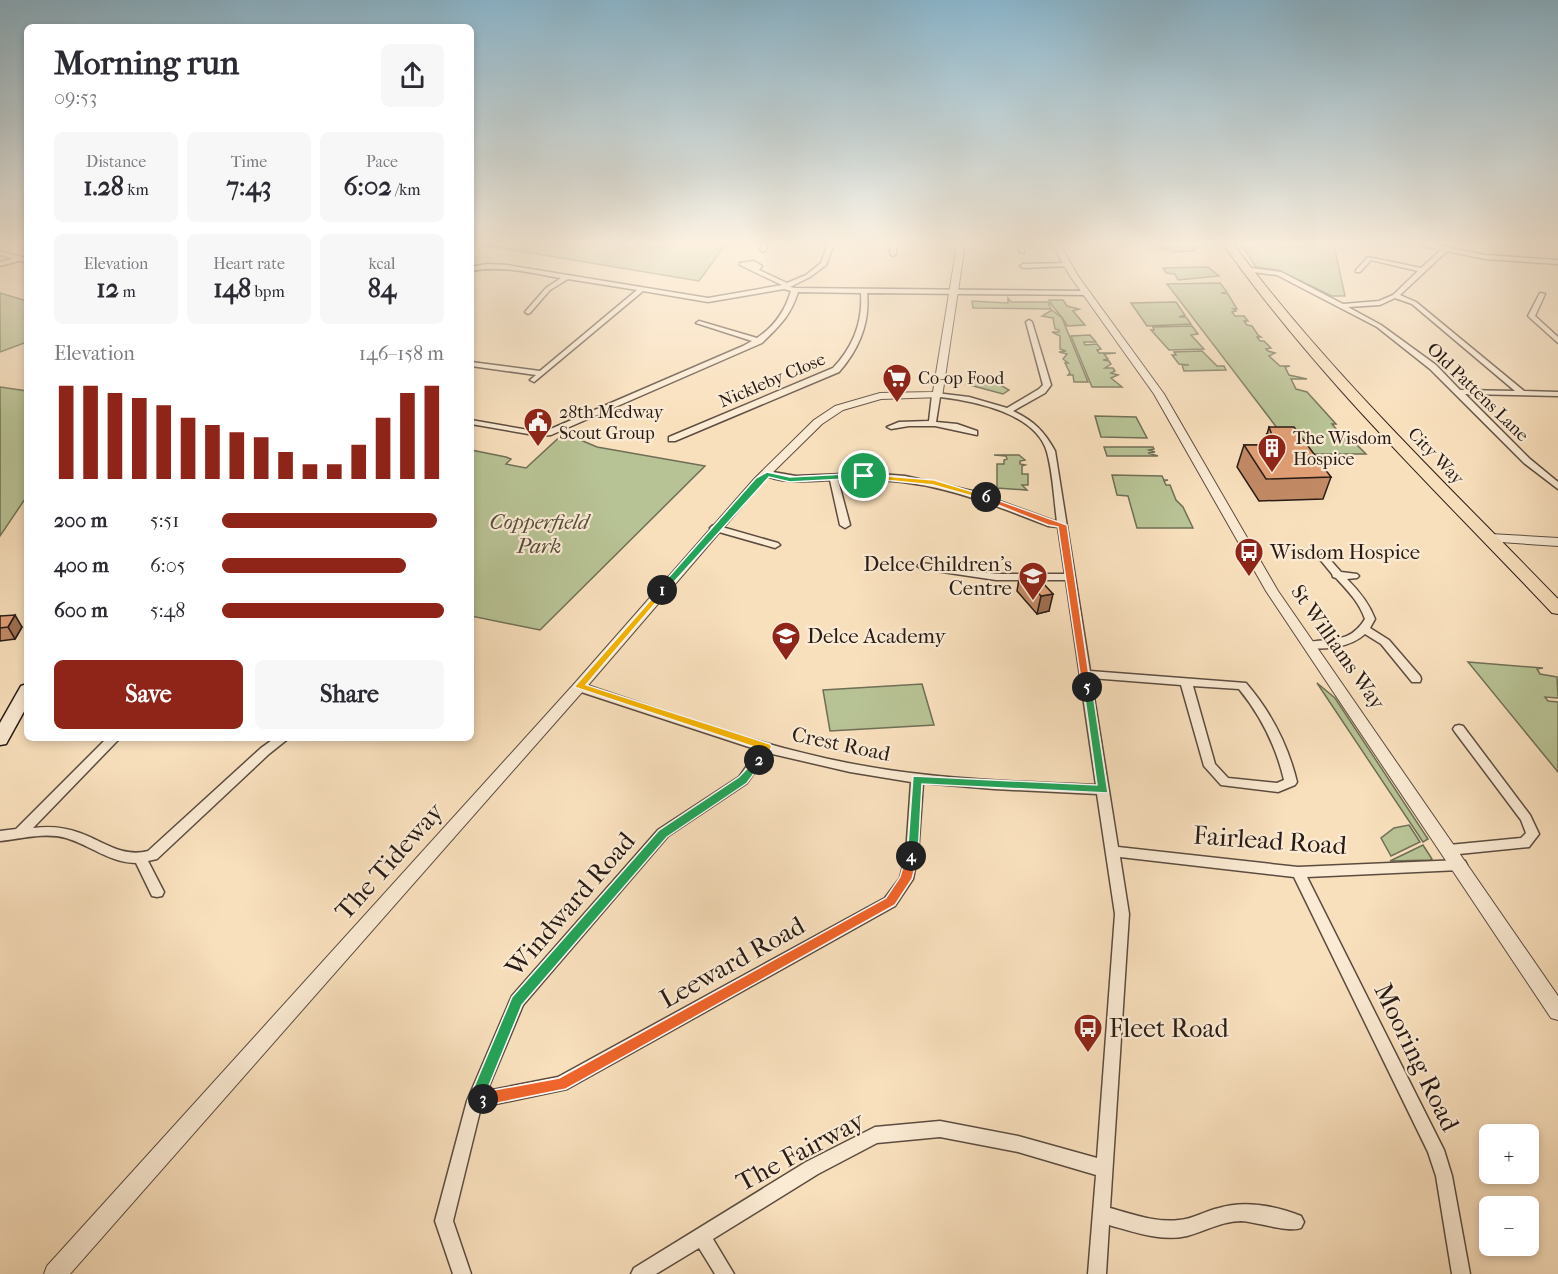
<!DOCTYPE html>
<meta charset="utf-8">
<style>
body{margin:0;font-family:"IM FELL French Canon",serif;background:#f7f7f7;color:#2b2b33;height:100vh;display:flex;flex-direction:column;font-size:22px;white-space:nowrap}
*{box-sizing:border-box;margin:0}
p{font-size:20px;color:#7c7c81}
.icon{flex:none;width:33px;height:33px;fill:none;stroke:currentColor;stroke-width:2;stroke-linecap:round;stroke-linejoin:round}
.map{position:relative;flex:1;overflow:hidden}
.drawer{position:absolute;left:24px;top:24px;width:450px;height:717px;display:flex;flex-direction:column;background:#fff;border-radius:9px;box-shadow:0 3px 9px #0003}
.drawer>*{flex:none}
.fabs{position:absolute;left:1479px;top:1124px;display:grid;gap:12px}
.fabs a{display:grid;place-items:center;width:60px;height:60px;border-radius:9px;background:#fff;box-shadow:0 3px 9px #0003;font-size:30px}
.pin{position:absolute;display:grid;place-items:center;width:51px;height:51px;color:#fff;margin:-26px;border:3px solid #fff;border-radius:50%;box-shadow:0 2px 6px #0007}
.km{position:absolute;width:30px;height:30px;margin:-15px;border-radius:50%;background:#222;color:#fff;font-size:16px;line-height:30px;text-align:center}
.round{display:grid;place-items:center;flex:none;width:63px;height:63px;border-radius:9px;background:#f7f7f7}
.overview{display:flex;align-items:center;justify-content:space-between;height:102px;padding:0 30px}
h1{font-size:33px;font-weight:800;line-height:45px}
.figures{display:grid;grid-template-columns:repeat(3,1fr);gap:9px;height:102px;padding:6px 30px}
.figures div{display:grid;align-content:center;border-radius:9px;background:#f7f7f7;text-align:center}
.figures b{font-size:26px;font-weight:800}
.figures small{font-size:16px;font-weight:400}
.figures p{font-size:16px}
.chart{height:168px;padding:12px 30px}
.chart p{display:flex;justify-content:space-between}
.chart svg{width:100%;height:108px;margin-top:6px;stroke:#8f2418;stroke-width:6}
.action{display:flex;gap:12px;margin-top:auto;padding:12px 30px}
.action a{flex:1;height:69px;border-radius:9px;background:#8f2418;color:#fff;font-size:24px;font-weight:800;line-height:69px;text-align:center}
.action a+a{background:#f7f7f7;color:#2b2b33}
ul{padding:0 30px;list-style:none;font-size:20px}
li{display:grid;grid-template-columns:96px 72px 1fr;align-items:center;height:45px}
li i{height:15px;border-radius:8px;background:#8f2418}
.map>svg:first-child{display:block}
</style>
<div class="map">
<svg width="1558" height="1274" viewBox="0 0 1558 1274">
<rect width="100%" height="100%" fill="#f9e0bd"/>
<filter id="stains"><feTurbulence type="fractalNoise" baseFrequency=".00333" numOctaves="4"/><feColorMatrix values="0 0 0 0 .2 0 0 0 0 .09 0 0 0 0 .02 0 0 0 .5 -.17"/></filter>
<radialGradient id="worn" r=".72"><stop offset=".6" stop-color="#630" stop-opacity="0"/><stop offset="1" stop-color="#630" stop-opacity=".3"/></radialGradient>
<!-- green -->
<g fill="#b8c395" stroke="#706f56" stroke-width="1.5">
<polygon points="471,241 728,241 699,281 471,243"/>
<polygon points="1161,241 1190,241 1198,248 1193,248 1195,251 1172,252 1170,249 1162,249 1156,243 1162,243"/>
<polygon points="1239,241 1333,241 1345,296 1332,296 1278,270 1256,267"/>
<polygon points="1208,267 1219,276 1178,280 1175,274 1166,273 1163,268"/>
<polygon points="1220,283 1227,292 1221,293 1228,294 1237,309 1233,309 1236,311 1232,312 1235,316 1244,316 1248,321 1244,321 1247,325 1252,326 1258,335 1261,337 1257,337 1260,341 1264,341 1271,348 1266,349 1268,351 1275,353 1269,356 1280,366 1290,366 1285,367 1289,375 1307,379 1291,379 1296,389 1307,392 1336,424 1332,424 1337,430 1343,431 1347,436 1342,438 1350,438 1366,454 1297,454 1167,284"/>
<polygon points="0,293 27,301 27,342 0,352"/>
<polygon points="1008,298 1011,302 1048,302 1051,309 973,308 972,301 1008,303"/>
<path d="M 1049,300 L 1063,300 L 1067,306 L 1079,309 L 1073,311 L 1085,325 L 1067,326 C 1063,315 1054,311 1049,300 Z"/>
<polygon points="1176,302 1185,315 1179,317 1186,317 1191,324 1147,326 1131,303"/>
<polygon points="1052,310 1062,318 1088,382 1074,382 1073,375 1068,375 1070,373 1065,363 1068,363 1063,359 1067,354 1059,352 1066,351 1060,349 1060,336 1052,332 1059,332 1059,330 1055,329 1053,318 1042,316"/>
<polygon points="1192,326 1198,334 1191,335 1204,349 1169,350 1151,330 1154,330 1153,327"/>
<polygon points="1090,335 1096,342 1084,342 1085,345 1097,344 1101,349 1097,350 1099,353 1116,353 1104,354 1108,359 1103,360 1109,361 1111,364 1105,368 1113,368 1115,371 1111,373 1118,375 1111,378 1122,387 1092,387 1071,336"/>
<polygon points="1202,351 1217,366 1224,366 1226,370 1184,371 1182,365 1189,365 1179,364 1172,355 1176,355 1174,352"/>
<polygon points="971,378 992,380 1009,390 1003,394 966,384"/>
<polygon points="0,387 27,391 27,496 0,536"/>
<polygon points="1095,416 1136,417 1147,438 1101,437"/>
<polygon points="564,433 597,447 705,466 540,630 471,616 471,450 506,457 511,459 506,464 526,468"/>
<polygon points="1104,447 1153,447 1154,449 1149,450 1155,452 1148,453 1158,456 1107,456"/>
<polygon points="1019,455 1025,460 1020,461 1020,464 1025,465 1022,466 1022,474 1028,474 1028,485 1022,485 1027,490 997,488 997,464 1004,464 1004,460 1007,459 1006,456 994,455"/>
<polygon points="1112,475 1162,476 1164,480 1168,480 1164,481 1166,485 1170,485 1176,500 1183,507 1193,528 1137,528 1128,496 1117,495"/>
<polygon points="1468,662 1543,668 1537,669 1540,674 1557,677 1558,698 1545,697 1548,701 1558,702 1558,772"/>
<polygon points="1317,683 1335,698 1428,839 1423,842"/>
<polygon points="922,684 934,725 830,731 823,690"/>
<polygon points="1409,825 1420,842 1391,856 1381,838 1394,828"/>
<polygon points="1423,845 1432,859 1430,860 1390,861"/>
</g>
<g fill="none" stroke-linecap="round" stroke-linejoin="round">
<!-- minor casing -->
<g stroke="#5c4c40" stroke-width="3">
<g id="minor">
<polygon points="764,241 770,241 766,250 763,252 760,250"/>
<path d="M 829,241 L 835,241 L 826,265 L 810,277 L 790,287 L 795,288 L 1085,291 L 1088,293 L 1085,295 L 867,293 C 870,323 859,349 839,372 L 675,441 L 669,441 L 669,437 L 833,368 C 853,347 863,322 861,293 L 798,292 C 790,317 779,326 762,343 L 551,435 L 540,436 L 471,424 L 471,420 L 540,432 L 546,431 L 743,346 L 752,341 L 696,323 L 699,321 L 757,338 C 775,326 785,311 791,291 L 784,289 L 708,302 L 643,291 L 534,382 L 530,380 L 536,375 L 471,366 L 471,362 L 540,371 L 637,290 L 568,279 L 550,290 L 530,313 L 528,314 L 525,312 L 546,288 L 561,278 C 531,273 501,265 471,271 L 471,267 L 487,264 L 507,265 L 708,298 L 782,285 L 740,265 L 740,263 L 754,261 L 762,266 L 759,270 L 787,283 L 806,275 L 821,263 Z"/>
<polygon points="891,241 897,241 896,254 893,256 890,254"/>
<polygon points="1016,241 1022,241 1024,252 1020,252"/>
<path d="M 1401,241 L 1412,241 L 1445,247 L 1452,241 L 1458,241 L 1451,248 L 1485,255 L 1558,260 L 1558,264 L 1485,259 L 1447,251 L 1400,295 L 1416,302 L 1524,391 L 1558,392 L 1558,396 L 1465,394 L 1530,459 L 1558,482 L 1558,489 L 1524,463 L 1430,369 L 1377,327 L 1277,275 L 1244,271 L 1241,269 L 1244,267 L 1281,272 L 1343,304 L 1379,301 L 1393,295 L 1418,271 L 1371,260 L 1360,272 L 1356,272 L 1356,270 L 1368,257 L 1421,268 L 1441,250 ZM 1395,298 L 1412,304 L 1515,391 L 1460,390 L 1436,365 L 1381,325 L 1348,307 L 1380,305 Z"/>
<polygon points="20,257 23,259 22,260 0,266 0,262"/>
<polygon points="1067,263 1070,265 1069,266 1023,268 1020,266 1023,264"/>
<polygon points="1540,293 1545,294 1535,316 1558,337 1558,343 1528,316"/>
<path d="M 1029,320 L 1032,322 L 1051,385 L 1045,393 L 1013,411 C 1033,420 1045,432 1055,451 L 1090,671 L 1246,683 C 1271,712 1288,745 1297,782 L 1295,785 L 1278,792 L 1221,785 L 1204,766 L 1181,685 L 1091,678 L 1118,847 L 1298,867 L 1460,860 L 1465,861 L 1467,865 L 1465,869 L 1460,870 L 1307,877 L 1444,1150 L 1452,1176 L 1470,1274 L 1452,1274 L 1436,1176 L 1428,1152 L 1294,877 L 1120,857 L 1129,914 L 1110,1208 C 1132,1214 1156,1223 1179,1220 C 1193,1219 1205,1211 1219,1208 C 1244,1200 1277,1206 1301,1216 L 1304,1222 L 1301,1228 C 1290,1233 1257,1222 1241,1221 C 1222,1221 1206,1231 1187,1236 C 1161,1242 1134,1232 1109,1225 L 1106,1274 L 1088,1274 L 1096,1175 L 1018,1152 L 940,1137 L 877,1143 L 818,1174 L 713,1239 L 734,1274 L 715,1274 L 699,1248 L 656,1274 L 631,1274 L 634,1268 L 806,1162 L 875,1127 L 940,1121 L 1018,1136 L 1097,1158 L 1115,914 L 1097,794 L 994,789 L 923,783 L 918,854 L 913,879 L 895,906 L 567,1089 L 481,1107 L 453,1221 L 471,1274 L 453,1274 L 435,1221 L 467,1101 L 512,996 L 658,830 L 739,777 L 758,750 L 575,690 L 573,687 L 575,684 L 583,684 C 671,713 757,745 848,763 C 929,779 1013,782 1096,785 L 1066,580 L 996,580 L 922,569 L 917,566 L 922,563 L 996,574 L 1065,574 L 1058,527 L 1048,526 C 974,497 919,475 838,480 L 850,525 L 845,528 L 840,525 L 830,480 C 811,481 778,484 763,474 L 767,471 L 796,476 L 868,473 L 905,476 L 972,491 L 1057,522 C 1054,499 1053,474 1047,452 C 1036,413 974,401 940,397 L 936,422 L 957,424 L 977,431 L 977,435 L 935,426 L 909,426 L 891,429 L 887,427 L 899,422 L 929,421 L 932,395 L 936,393 L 969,397 L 1007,408 L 1039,389 L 1043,385 L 1026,322 ZM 1193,686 L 1239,689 C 1261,716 1276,746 1284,780 L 1277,783 L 1228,778 L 1215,764 ZM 768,753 L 850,772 L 911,782 L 906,854 L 900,878 L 885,898 L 558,1077 L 487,1091 L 523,1005 L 668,836 L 747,783 Z"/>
<polygon points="715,525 778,543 780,545 775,548 712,530 710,528 712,526"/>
<path d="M 1323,554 L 1326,555 L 1341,572 L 1357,574 L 1359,576 L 1357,578 L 1347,579 C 1359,591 1369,603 1375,619 L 1370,628 L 1389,640 L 1420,676 L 1421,679 L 1420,682 L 1412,682 L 1381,644 L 1365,634 C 1351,647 1324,651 1305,647 L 1304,645 L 1305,643 C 1330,637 1349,645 1365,619 C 1359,602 1348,591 1336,578 L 1333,577 L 1332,574 L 1318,557 Z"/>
<polygon points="1459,725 1463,726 1530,815 1539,834 1529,847 1449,855 1444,854 1443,850 1444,846 1449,845 1521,838 1526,833 1521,820 1455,732 1453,729 1455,726"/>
<path d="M 107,738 L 120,738 L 33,828 C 50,826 64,827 80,833 C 103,841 122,858 148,851 L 261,748 L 275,738 L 289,738 L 269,754 L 157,859 L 148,861 L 164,892 L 162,896 L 157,897 L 152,896 L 136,863 C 110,863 90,845 66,838 C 45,832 21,839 0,841 L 0,831 L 16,829 Z"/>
</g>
</g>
<!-- tertiary casing -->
<g stroke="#5c4c40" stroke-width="2">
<g id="tertiary">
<polygon points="954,241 962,241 964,251 942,397 881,399 843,410 822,424 763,482 584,690 70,1274 44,1274 47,1266 574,684 755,478 814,420 835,406 880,393 933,392 956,251"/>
<polygon points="1050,241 1058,241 1078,276 1164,394 1278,591 1558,996 1558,1020 1551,1018 1266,591 1154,394 1070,276"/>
<polygon points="0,251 27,258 27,263 0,255"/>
<polygon points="1490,534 1558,538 1558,546 1486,541 1484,538 1486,535"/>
</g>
</g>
<!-- secondary casing -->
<g stroke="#281b16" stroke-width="3">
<polygon id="secondary" points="27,684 27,706 6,744 0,745 0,723 21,686"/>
</g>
<!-- primary casing -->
<g stroke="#281b16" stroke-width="2">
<path id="primary" d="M 1221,241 L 1231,241 C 1328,372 1445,482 1558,599 L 1558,614 L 1552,613 C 1438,492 1317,378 1221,241 Z"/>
</g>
<!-- minor -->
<use href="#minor" fill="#fbebd4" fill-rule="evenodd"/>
<!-- tertiary -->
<use href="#tertiary" fill="#fbebd4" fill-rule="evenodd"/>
<!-- secondary -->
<use href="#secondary" fill="#fbebd4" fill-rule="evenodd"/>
<!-- primary -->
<use href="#primary" fill="#f9e0bd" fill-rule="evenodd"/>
</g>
<!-- wall -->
<g fill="#c38a66" stroke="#281b16" stroke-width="1.5">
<polygon points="1269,427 1331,477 1323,499 1259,501 1237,467 1244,445 1264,445"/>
<polygon points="1032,571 1049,611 1037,614 1017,591 1020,573"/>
<polygon points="0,616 22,627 15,639 0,641"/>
</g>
<!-- shaded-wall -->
<g fill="#9f7053" stroke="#281b16" stroke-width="1.5">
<polygon points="1053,594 1049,611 1037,614 1041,596"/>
<polygon points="15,615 22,627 15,639 8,627"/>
</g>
<!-- building -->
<g fill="#e3a077" stroke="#281b16" stroke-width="1.5">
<polygon points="1269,427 1294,427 1331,477 1266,479 1244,445 1274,445 1267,434 1272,435"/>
<polygon points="1032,571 1053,594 1041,596 1020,573"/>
<polygon points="15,615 8,627 0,628 0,616"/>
</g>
<!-- sky -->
<linearGradient id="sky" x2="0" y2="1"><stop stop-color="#8bb8d0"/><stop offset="0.58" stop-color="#fcf1e1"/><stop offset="1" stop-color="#fcf1e1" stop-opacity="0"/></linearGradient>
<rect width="1558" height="419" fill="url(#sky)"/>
<!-- split-1 -->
<polygon fill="#22a559" stroke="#fff" stroke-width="1.5" points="767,472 790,477 864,473 868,476 864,478 790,482 769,477 665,592 659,592 659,588 756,478"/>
<!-- split-2 -->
<polygon fill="#f5b400" stroke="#fff" stroke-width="1.5" points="662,587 667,590 665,592 586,685 770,744 772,747 762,762 759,763 753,760 760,749 574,687"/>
<!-- split-3 -->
<polygon fill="#22a559" stroke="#fff" stroke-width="1.5" points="759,756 764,760 747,783 667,837 522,1005 486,1093 490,1099 488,1104 475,1107 470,1105 468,1101 512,997 659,830 739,777"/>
<!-- split-4 -->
<polygon fill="#f0652b" stroke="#fff" stroke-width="1.5" points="911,851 918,856 912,879 895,905 566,1089 483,1106 478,1104 476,1099 478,1094 483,1092 559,1078 886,898 900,877 907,852"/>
<!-- split-5 -->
<polygon fill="#22a559" stroke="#fff" stroke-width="1.5" points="1083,684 1092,687 1108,793 922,784 918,856 911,860 907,859 913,776 1097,785"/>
<!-- split-6 -->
<polygon fill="#f0652b" stroke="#fff" stroke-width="1.5" points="983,495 1067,525 1091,689 1082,687 1058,527 1048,525 983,499"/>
<!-- split-7 -->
<polygon fill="#f5b400" stroke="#fff" stroke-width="1.5" points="861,474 934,480 990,497 986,500 933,485 864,478"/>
<!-- icons -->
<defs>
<g id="supermarket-pin" transform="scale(1.5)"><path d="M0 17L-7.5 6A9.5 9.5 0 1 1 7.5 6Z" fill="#8f2418" stroke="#fbebd4"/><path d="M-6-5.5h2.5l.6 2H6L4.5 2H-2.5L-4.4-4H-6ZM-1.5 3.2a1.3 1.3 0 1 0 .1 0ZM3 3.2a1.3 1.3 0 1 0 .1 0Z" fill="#fff"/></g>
<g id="civic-pin" transform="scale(1.5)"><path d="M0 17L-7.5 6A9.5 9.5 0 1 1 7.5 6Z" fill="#8f2418" stroke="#fbebd4"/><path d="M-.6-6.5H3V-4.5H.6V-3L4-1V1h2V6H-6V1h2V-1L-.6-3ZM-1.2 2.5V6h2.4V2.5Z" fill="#fff"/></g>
<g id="building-pin" transform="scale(1.5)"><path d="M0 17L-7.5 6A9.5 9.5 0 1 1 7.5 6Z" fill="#8f2418" stroke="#fbebd4"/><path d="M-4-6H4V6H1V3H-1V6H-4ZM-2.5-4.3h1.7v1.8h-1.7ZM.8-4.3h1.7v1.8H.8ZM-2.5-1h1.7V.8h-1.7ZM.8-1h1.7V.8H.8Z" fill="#fff"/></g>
<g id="bus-pin" transform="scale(1.5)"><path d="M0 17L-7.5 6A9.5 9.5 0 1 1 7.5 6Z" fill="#8f2418" stroke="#fbebd4"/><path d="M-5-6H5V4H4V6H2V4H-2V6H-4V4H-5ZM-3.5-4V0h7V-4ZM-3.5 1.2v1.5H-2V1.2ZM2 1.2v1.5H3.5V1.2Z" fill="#fff"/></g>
<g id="school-pin" transform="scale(1.5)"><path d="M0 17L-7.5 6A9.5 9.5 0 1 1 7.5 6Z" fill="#8f2418" stroke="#fbebd4"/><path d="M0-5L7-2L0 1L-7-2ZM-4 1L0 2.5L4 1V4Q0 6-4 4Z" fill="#fff"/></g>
</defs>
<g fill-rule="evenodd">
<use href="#supermarket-pin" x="897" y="378"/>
<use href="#civic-pin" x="538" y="422"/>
<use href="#building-pin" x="1272" y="448"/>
<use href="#bus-pin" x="1249" y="552"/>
<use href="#school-pin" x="1033" y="576"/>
<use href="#school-pin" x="786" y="636"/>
<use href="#bus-pin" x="1088" y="1028"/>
</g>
<g text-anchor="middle" stroke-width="4.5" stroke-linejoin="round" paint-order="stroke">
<!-- far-poi labels -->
<g font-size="18" fill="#281b16" stroke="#fbebd4" text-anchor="start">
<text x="918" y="384">Co-op Food</text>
<text x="559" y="418">28th Medway<tspan x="559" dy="21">Scout Group</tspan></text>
<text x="1293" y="444">The Wisdom<tspan x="1293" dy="21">Hospice</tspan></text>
</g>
<!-- far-street labels -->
<g font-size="18" fill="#281b16" stroke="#fbebd4">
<text transform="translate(772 380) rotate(-23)" y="6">Nickleby Close</text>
<text transform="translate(1478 392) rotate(44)" y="6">Old Pattens Lane</text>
<text transform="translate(1436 456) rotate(46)" y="6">City Way</text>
</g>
<!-- park labels -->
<g font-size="21" font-style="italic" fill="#534d3c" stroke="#fbebd4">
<text x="539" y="529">Copperfield<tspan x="539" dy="24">Park</tspan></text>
</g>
<!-- poi labels -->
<g font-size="21" fill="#281b16" stroke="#fbebd4" text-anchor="start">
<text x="1270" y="559">Wisdom Hospice</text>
<text x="1012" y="571" text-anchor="end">Delce Children's<tspan x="1012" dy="24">Centre</tspan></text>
<text x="807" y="643">Delce Academy</text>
</g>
<!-- street labels -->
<g font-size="21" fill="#281b16" stroke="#fbebd4">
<text transform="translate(1338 647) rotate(55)" y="7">St Williams Way</text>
<text transform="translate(841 744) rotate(12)" y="7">Crest Road</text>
</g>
<!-- near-street labels -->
<g font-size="26" fill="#281b16" stroke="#fbebd4">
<text transform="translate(1270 840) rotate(4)" y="9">Fairlead Road</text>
<text transform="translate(389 861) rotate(-48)" y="9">The Tideway</text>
<text transform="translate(570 904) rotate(-49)" y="9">Windward Road</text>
<text transform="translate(732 962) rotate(-29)" y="9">Leeward Road</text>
<text transform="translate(1417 1057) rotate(64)" y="9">Mooring Road</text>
<text transform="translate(800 1151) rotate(-28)" y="9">The Fairway</text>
</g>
<!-- near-poi labels -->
<g font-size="26" fill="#281b16" stroke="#fbebd4" text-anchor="start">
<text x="1109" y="1037">Fleet Road</text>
</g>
</g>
<rect width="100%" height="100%" filter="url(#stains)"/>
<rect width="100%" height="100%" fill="url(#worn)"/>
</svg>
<div class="fabs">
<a>+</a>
<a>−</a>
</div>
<div class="pin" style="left:864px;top:476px;background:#1e9e55"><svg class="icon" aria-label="arrive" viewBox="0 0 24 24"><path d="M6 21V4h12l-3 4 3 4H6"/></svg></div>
<b class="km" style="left:662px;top:590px">1</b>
<b class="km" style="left:759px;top:760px">2</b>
<b class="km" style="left:483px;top:1099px">3</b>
<b class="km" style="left:911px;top:856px">4</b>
<b class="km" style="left:1087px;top:687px">5</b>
<b class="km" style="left:986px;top:497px">6</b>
<section class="drawer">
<div class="overview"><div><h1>Morning run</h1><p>09:53</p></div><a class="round"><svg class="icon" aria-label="share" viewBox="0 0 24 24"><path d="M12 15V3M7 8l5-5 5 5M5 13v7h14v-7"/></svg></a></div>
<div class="figures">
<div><p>Distance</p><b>1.28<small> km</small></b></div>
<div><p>Time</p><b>7:43</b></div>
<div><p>Pace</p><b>6:02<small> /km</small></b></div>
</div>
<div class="figures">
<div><p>Elevation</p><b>12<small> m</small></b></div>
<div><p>Heart rate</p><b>148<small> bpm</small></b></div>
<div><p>kcal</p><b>84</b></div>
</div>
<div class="chart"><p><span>Elevation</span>146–158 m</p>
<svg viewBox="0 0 160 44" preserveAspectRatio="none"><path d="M5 44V6M15 44V6M25 44V9M35 44V11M45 44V14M55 44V19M65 44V22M75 44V25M85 44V27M95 44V33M105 44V38M115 44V38M125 44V30M135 44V19M145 44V9M155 44V6"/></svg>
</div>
<ul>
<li><b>200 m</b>5:51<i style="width:97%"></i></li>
<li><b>400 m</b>6:05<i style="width:83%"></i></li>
<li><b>600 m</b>5:48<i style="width:100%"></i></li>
</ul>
<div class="action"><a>Save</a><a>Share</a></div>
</section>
</div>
